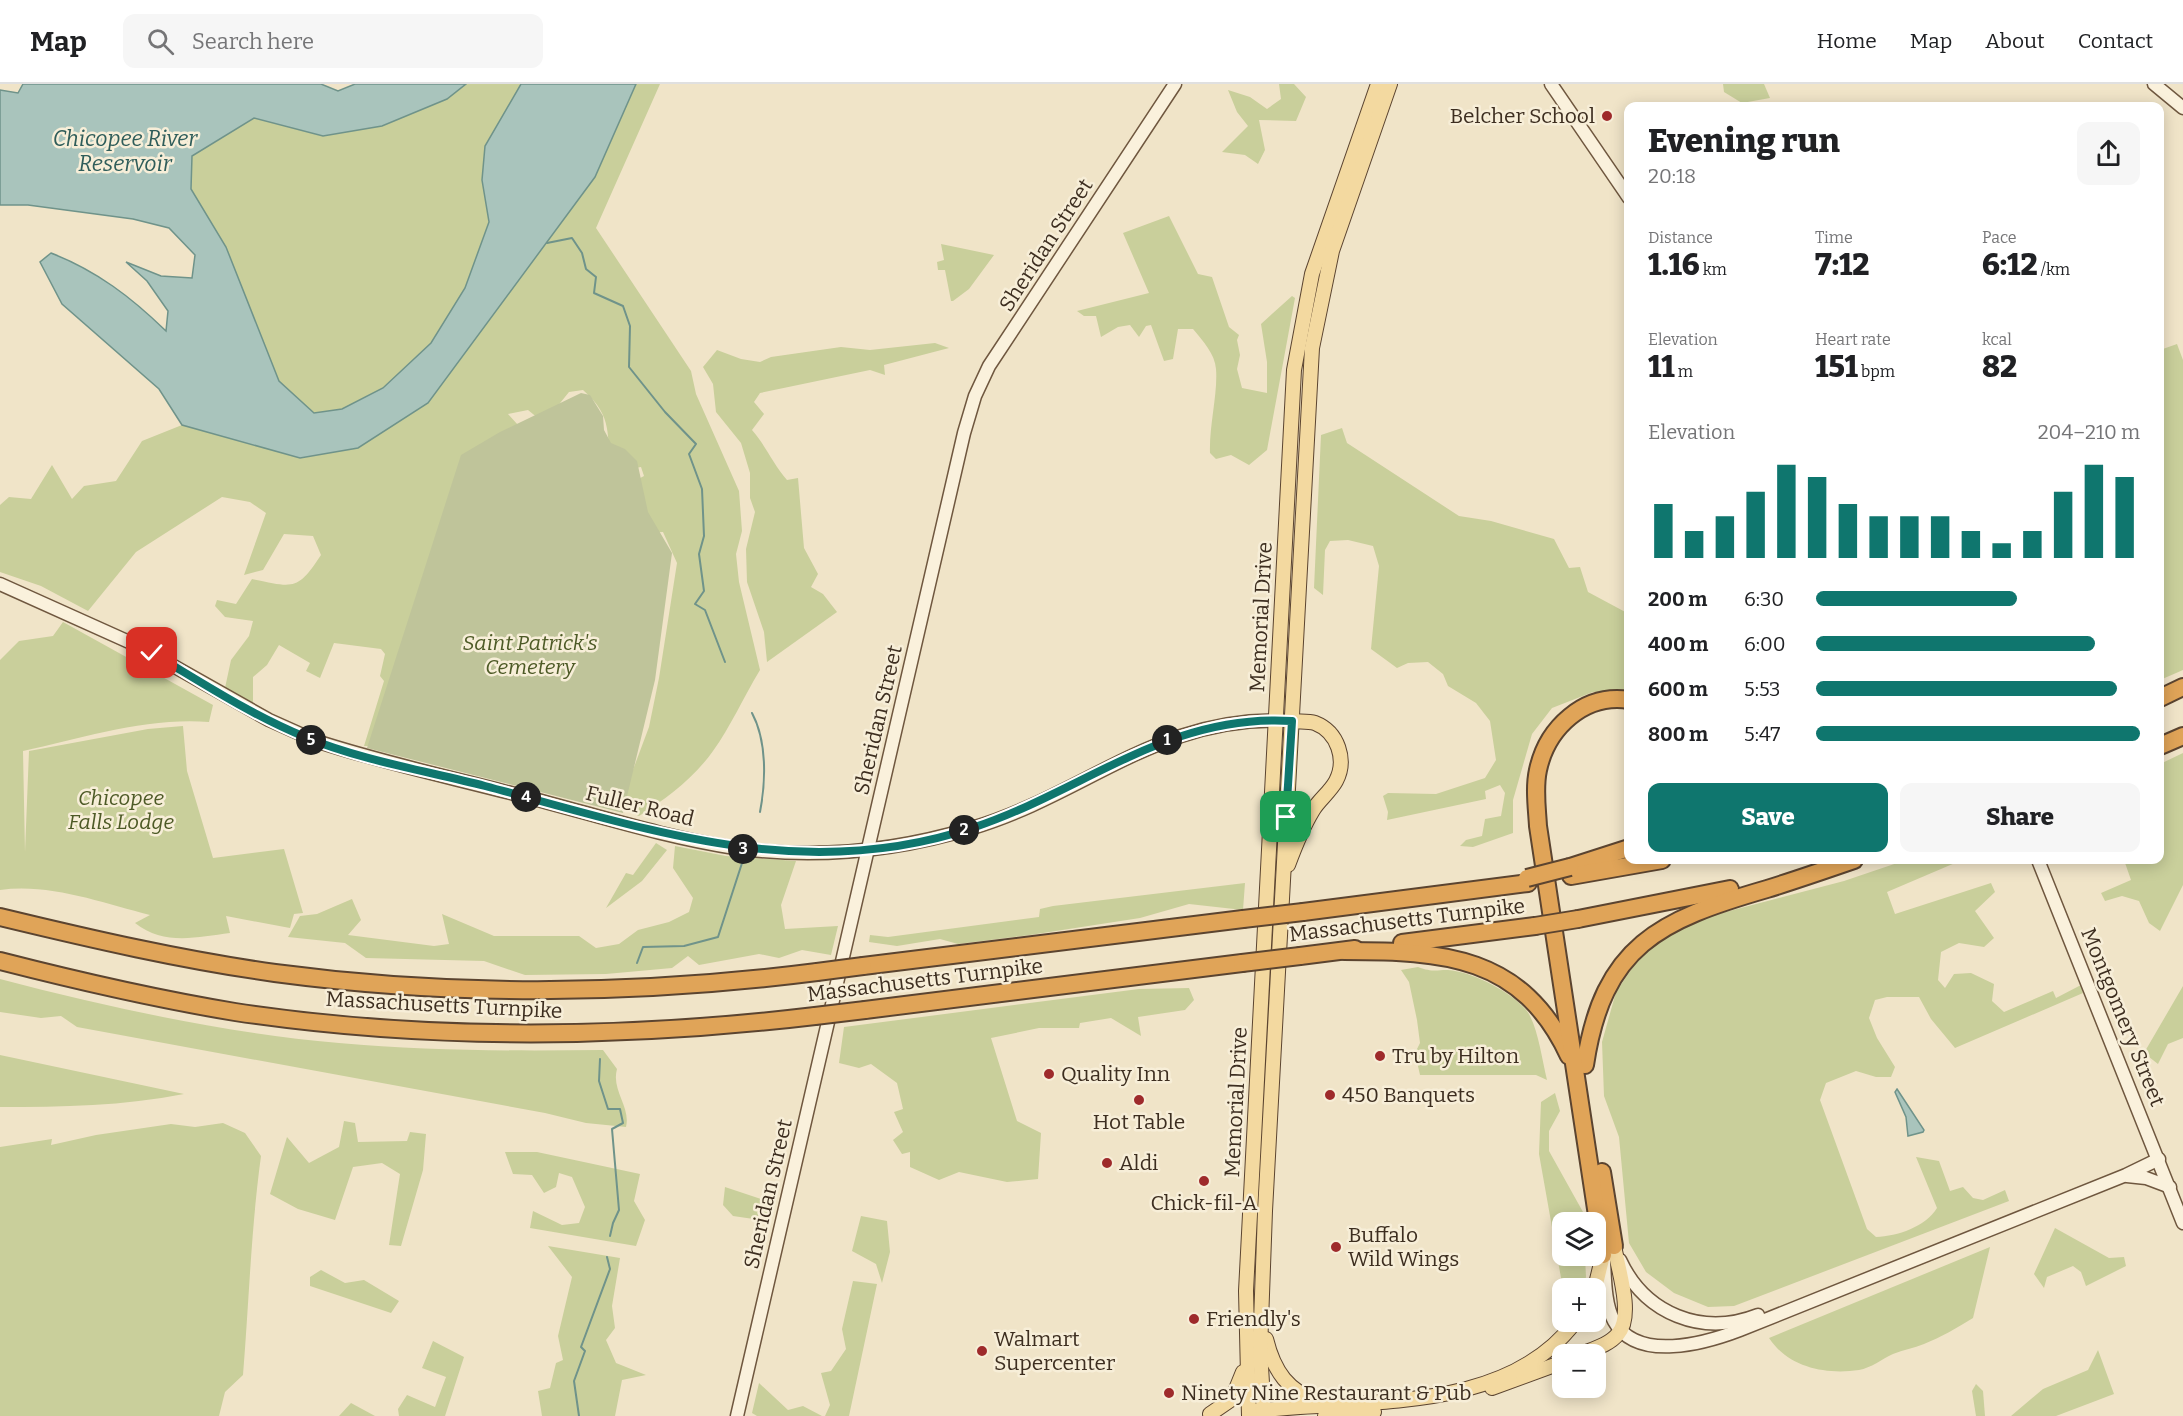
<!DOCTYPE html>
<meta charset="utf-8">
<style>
body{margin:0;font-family:Bitter,serif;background:#f6f6f6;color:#202124;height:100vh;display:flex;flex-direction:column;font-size:22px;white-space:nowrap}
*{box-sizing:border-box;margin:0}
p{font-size:20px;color:#757577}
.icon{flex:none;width:33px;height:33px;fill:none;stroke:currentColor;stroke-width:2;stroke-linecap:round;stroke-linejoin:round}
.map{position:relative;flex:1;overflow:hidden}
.sheet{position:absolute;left:1624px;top:18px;width:540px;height:762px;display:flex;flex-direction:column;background:#fff;border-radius:12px;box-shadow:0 3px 15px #0003}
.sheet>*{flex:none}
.buttons{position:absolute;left:1552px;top:1128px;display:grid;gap:12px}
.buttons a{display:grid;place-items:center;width:54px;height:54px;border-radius:12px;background:#fff;box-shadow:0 3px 15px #0003;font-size:30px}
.pin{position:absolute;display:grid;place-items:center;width:51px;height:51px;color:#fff;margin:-26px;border-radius:12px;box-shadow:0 3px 9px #0006}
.km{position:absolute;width:30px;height:30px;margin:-15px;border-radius:50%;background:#222;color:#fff;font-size:16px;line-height:30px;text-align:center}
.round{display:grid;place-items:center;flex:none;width:63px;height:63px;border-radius:12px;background:#f6f6f6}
.summary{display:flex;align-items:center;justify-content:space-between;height:102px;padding:0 24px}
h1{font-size:33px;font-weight:800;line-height:45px}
.figures{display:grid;grid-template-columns:repeat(3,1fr);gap:9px;height:102px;padding:6px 24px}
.figures div{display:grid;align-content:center}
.figures b{font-size:30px;font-weight:800}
.figures small{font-size:16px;font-weight:400}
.figures p{font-size:16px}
.chart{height:168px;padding:12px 24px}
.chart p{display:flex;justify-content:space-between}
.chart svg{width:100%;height:108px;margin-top:6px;stroke:#0f766e;stroke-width:6}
.cta{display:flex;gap:12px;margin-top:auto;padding:12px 24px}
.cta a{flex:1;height:69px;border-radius:12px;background:#0f766e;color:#fff;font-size:24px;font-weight:800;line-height:69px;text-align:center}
.cta a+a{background:#f6f6f6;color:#202124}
ul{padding:0 24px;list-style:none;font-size:20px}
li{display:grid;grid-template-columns:96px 72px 1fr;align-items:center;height:45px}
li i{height:15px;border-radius:8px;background:#0f766e}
header{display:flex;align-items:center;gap:36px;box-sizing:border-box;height:84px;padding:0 30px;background:#fff;border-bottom:2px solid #e0e0e0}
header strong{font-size:28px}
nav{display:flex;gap:33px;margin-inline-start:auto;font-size:21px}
.search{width:420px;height:54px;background:#f6f6f6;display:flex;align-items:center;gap:15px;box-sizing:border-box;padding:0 21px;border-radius:12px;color:#757577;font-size:22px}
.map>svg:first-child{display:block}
</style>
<header>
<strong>Map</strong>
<div class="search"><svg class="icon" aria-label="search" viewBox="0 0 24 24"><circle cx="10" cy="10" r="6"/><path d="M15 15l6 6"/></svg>Search here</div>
<nav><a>Home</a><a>Map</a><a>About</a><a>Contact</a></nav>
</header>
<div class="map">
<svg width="2183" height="1332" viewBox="0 0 2183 1332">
<rect width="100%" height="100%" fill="#f0e4c8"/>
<!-- green -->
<g fill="#c9cf9b">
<polygon points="466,0 521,0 482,96 489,138 465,204 431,259 383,304 342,325 314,329 279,297 257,243 191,105 192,72 254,34 323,52 382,42 447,15"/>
<path d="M 636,0 L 660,0 L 596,144 L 691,287 L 696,310 L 739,407 L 742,447 L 736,470 L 739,498 L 760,586 C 744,612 730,644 713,667 C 693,695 667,714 639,732 L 619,723 L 649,643 L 659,594 L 677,479 L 663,448 L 639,449 L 623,403 L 644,392 L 641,383 L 612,388 C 605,351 615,334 583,306 L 569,308 L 544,339 L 528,326 L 508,330 L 528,352 L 375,662 L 364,662 L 384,597 L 380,592 L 385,570 L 381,565 L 334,559 L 320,594 L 306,587 L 310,579 L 279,561 L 267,581 L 253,593 L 253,619 L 225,604 L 231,576 L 249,552 L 253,537 L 225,533 L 215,522 L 217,516 L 236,520 L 252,495 C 293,503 297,508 321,471 L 313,452 L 284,450 L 263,486 L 244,491 L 266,429 L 250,418 L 222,413 L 136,468 L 88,527 L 41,502 L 0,488 L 0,421 L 9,413 L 31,415 L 52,381 L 72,415 L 84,402 L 116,397 L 142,357 L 182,341 L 300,374 L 358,364 L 428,319 L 595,93 Z"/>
<polygon points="1279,0 1294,0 1306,13 1296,37 1259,36 1265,66 1258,80 1245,71 1222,68 1248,42 1237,28 1228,6 1250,13 1267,25 1281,15"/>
<polygon points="1723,0 1764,0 1770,14 1742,19 1724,8"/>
<path d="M 1169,132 L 1198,190 L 1212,193 L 1229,243 L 1239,251 L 1237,256 L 1240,271 L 1237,285 L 1242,304 L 1267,309 L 1267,278 L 1261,240 L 1292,212 L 1295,214 L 1267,366 L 1249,381 L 1231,371 L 1216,375 L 1210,369 C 1209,342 1218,309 1216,285 C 1215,270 1203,257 1193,245 L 1178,245 L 1173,275 L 1164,277 L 1151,241 L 1146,242 L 1139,253 L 1130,241 L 1118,243 L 1101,253 L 1096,232 L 1084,232 L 1077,227 L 1149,209 L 1123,149 Z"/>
<polygon points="941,160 994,171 969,205 953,217 951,217 945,186 938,186 937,178 944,176"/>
<path d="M 935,259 L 949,264 L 884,281 L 885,291 L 870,286 L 760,309 L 754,318 L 764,330 L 752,346 C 766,362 773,380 787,396 L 798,394 L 804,464 L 818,490 L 811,503 L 823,510 L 837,528 L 767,578 L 764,548 L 747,498 L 746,465 L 755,428 L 750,414 L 750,389 L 741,359 L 716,328 L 713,300 L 703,283 L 717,266 L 741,275 L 760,278 L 771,273 L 841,263 L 870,266 Z"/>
<polygon points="2177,260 2183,276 2183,586 2160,596 2160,266"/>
<polygon points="1342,344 1347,359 1459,432 1491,437 1554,455 1569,484 1580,483 1588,508 1629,530 1629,607 1593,608 1552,624 1532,650 1513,716 1513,749 1473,763 1460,762 1466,756 1482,752 1485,735 1501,732 1505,709 1500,701 1485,707 1486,715 1387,736 1388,728 1383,712 1388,709 1436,710 1485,694 1496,676 1490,637 1476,619 1448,602 1443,590 1428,578 1408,579 1397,584 1371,565 1379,482 1373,462 1348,456 1330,457 1325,466 1323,511 1314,504 1321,351"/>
<path d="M 63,538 L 213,621 L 209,638 C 148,633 82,654 23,667 L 25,768 L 29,667 L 148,645 L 183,642 L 187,687 L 213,774 L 284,765 L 303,829 L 294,830 L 290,844 L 226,832 L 230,849 C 197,853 164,862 135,839 L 150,831 C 102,819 50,799 0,806 L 0,576 L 19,557 L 53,552 Z"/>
<polygon points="2183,669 2183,801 2160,847 2149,839 2139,817 2122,812 2105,817 2101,809 2131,796 2124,776 2160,776 2160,680"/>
<polygon points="656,759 667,766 642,797 606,824 626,789 633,791"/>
<polygon points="675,762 726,772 796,777 781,821 785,845 838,842 831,871 802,866 779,874 759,870 699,881 688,872 672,884 606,890 525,891 484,877 366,874 345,859 288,853 300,832 317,830 352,815 361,836 348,851 434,862 449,860 442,830 494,852 579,852 596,864 619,860 638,846 669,838 689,828 693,814 673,784"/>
<path d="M 1906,776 L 1962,776 L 1887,808 L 1895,830 L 1991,799 L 1995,808 L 1975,827 L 1994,854 L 1984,863 L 1959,859 L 1941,868 L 1938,896 L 1945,904 L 1954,890 L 1971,889 L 1994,900 L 1992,917 L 2004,928 L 2053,907 L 2056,914 L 2081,901 L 2083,909 L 1955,964 L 1931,935 L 1919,913 L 1887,913 L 1875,916 L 1869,934 L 1877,954 L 1895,983 L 1891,993 L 1876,993 L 1856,987 L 1826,999 L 1820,1016 L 1867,1145 L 1876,1153 C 1898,1152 1925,1143 1937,1124 L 1916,1073 L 1939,1077 L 1950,1107 L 1963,1103 L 1973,1114 L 1983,1116 L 2005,1106 L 2009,1117 L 1734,1222 L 1708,1223 L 1674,1209 L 1646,1188 L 1629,1159 L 1619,1053 L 1604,1012 L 1602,958 L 1616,908 L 1643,868 L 1691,837 L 1844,797 Z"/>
<polygon points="1245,799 1243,826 1189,820 1140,834 1030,851 958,860 940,855 897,862 869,858 870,851 888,853 1039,833 1040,825 1053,822"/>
<path d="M 1418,883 C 1436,890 1440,884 1455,887 C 1476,890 1520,912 1530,932 C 1539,950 1542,976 1547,996 L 1536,991 L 1420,991 L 1415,969 L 1420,959 L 1417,936 L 1409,898 L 1401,886 Z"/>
<path d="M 0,895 C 111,924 225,949 339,959 C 427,967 515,967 603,966 L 617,985 C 611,1006 631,1023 626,1043 L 586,1039 L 545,1029 L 77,943 L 61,932 L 41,934 L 0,928 Z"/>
<polygon points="2183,902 2183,954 2168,960 2158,980 2144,969"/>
<polygon points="1189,904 1194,916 1185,926 1138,933 1141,952 1111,934 1080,939 1079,944 1039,944 991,954 1017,1037 1041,1049 1038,1095 1007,1098 959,1088 939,1096 910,1083 910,1068 902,1070 893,1056 903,1048 894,1028 903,1025 897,999 871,980 859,984 839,979 844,943 1139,905"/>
<path d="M 0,971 L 184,1010 C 124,1022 62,1023 0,1023 Z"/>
<polygon points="1555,1009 1560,1027 1549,1047 1549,1067 1583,1128 1580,1138 1563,1138 1563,1172 1585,1172 1586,1193 1583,1204 1563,1205 1539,1070 1541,1018"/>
<polygon points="344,1037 355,1039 358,1058 407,1057 410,1048 426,1050 423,1086 401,1162 389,1161 400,1090 382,1079 353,1083 335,1136 298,1125 270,1110 287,1053 309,1079 339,1063"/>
<path d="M 223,1039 L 245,1049 L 261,1072 C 251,1145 249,1218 243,1291 L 225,1308 L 219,1332 L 0,1332 L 0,1063 L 52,1055 L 51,1061 L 96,1051 L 171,1040 L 195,1043 Z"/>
<polygon points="505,1068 537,1068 640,1090 634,1117 645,1136 636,1162 530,1144 533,1127 562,1141 579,1139 585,1123 572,1093 559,1089 556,1103 544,1109 532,1091 513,1090"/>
<polygon points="725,1103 770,1118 773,1124 767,1137 733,1132 723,1121"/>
<polygon points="861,1132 887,1137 890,1168 882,1199 876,1180 852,1167"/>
<polygon points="2055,1144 2109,1174 2124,1173 2126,1182 2086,1202 2081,1188 2073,1182 2047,1193 2044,1204 2034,1190"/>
<polygon points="548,1162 620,1174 612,1222 615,1244 606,1256 616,1279 646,1291 622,1296 615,1332 542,1332 538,1307 550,1304 556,1279 563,1276 558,1252 572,1193"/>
<path d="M 1990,1163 L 1973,1234 C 1957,1244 1941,1253 1924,1260 C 1914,1264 1903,1266 1893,1270 C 1882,1275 1871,1284 1859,1286 C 1825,1291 1788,1283 1769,1254 Z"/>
<polygon points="321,1186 345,1199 364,1196 399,1217 391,1229 310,1202 310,1193"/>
<polygon points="853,1197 877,1200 849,1332 825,1332 830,1321 821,1289 831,1287 846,1265 842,1245"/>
<polygon points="433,1257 464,1273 445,1332 399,1332 398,1325 407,1311 435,1323 446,1293 422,1284"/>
<polygon points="2098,1266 2114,1310 2056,1332 2011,1332 2043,1305 2088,1286"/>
<polygon points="759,1299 788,1326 803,1322 822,1332 757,1332 752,1329"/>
<polygon points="1976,1300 1983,1307 1985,1332 1976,1332 1972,1307"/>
<polygon points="351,1319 375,1332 339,1332"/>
</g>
<!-- cemetery -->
<polygon fill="#bfc49a" points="581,309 590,311 603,332 604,346 611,359 625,365 637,377 648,428 672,469 655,596 623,729 367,664 461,371 500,348"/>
<!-- water -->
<g fill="#a9c4bc" stroke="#6f938a" stroke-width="1.5">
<path d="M 23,0 L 321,0 L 338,7 L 355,0 L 466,0 L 447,15 L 382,42 L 323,52 L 254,34 L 192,72 L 191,105 L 226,163 L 279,297 L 314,329 L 342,325 L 383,304 L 431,259 L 465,204 L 489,138 L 482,96 L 485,62 L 521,0 L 636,0 L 595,93 L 428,319 L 358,364 L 300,374 L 182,341 L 159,305 L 62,220 L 40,178 L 51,169 C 97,187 131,213 166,247 L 168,227 L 147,197 L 126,178 L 161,192 L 192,194 L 195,171 L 169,144 L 133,135 L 28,121 L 0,121 L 0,6 L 18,9 Z"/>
<polygon points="1897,1005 1924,1046 1923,1048 1908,1052 1906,1033 1895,1008"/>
</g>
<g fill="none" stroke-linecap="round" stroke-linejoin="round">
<!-- stream -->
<g stroke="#6f938a" stroke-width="2">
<polyline points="547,159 572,154 582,169 586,185 596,193 594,209 623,222 630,242 629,283 665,328 696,360 689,370 702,405 704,452 699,470 704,507 695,520 705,526 725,578"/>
<path d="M 752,629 C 767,657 766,697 760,728"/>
<polyline points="637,879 643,863 684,862 718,853 743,776"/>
<polyline points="600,975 599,997 608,1025 620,1025 623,1039 612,1045 619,1126 613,1139 610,1152"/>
<polyline points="579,1332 574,1297 585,1267 581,1263 610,1185 607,1173"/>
</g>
<!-- secondary casing -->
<g stroke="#6f573f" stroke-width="15">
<g id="secondary">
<polyline points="1551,0 1629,114"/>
<polyline points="2154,0 2183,24"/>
<path d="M 0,500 L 138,562 L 269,636 L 316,657 C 383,679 454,694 522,712 C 593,730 663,753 735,764 C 814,775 896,767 972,744 C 1087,710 1161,629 1291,637"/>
<polyline points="2038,776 2183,1139"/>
<polyline points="2127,1092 2146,1094 2170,1103"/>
<path d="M 1620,1176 C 1645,1230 1702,1253 1758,1231"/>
<path d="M 1604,1177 C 1605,1196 1605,1221 1614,1237 C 1637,1279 1706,1259 1740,1246 L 2126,1091 L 2159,1075"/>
<polyline points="737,1332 964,349 975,312 989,282 1175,0"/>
</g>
</g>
<!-- primary casing -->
<g stroke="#5b4430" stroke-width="16">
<g id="primary">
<path d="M 1288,781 C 1295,762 1302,744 1313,726 C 1319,716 1330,708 1336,697 C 1347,676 1338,648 1315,639 C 1308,637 1299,638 1291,637"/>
<polyline points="1595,1204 1603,1171"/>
<path d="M 1266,1255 C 1274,1288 1288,1307 1320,1319"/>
<path d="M 1581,1270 C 1593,1265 1609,1261 1618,1250 C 1634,1232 1618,1184 1614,1162"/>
<polyline points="1492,1304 1563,1278"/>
<path d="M 1256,1327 C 1359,1314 1504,1332 1575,1238"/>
<polyline points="1210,1330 1232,1315 1243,1288"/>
<polyline points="1249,1332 1246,1207 1294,286 1312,190 1378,0"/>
<polyline points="1264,1332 1260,1266 1265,1127 1312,264 1332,167 1390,0"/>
<polyline points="1325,1332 1374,1328"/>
</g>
</g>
<!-- highway casing -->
<g stroke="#5b4430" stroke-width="20">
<g id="highway">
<polyline points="2160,614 2183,603"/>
<polyline points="2160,662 2183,652"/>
<polyline points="1570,783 1629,764"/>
<polyline points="1571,792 1662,776"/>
<polyline points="1303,828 1528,799"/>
<path d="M 0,833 C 91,855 182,876 275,889 C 455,913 637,911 817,888"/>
<polyline points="1578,835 1730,805"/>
<polyline points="1402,859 1535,842"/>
<path d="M 1344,867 C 1443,867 1522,871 1569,972"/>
<polyline points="1300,872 1355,865"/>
<path d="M 0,877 C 78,897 156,915 235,928 C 428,957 622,955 815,932"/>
<polyline points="863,882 1243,835"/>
<polyline points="865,926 1242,879"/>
<path d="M 1585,981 C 1603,861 1660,836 1767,805 C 1796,796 1825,786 1854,776"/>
<polyline points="1602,1088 1614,1162"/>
<path d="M 1603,1171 L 1538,742 C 1537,724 1534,704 1538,686 C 1547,644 1584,609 1629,616"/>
</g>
</g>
<!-- secondary -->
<use href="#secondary" stroke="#faf1dc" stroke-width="12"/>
<!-- primary -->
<use href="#primary" stroke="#f3d9a0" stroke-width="14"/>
<!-- highway -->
<use href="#highway" stroke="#e0a458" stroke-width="16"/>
<!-- highway-bridge casing -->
<g stroke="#5b4430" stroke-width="20" stroke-linecap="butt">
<g id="highway-bridge">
<polyline points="1527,794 1570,783"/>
<polyline points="1243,835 1303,828"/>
<polyline points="1535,842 1578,835"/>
<polyline points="1242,879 1300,872"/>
<polyline points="817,888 863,882"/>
<polyline points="815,932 865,926"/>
</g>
</g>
<!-- highway-bridge -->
<use href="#highway-bridge" stroke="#e0a458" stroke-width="16"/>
</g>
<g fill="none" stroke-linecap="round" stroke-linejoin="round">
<!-- route casing -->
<g stroke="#fff" stroke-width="12">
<path id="route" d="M 152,569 C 201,598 251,631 305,653 C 360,676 427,687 485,702 C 651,746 804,801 975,743 C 1085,706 1169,629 1292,637 L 1286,733"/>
</g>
<!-- route -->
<use href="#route" stroke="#0f766e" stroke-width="8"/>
</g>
<!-- markers -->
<g fill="#9e2a2b" stroke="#f7eed8" stroke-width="2">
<circle cx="1607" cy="32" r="6"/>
<circle cx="1380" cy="972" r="6"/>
<circle cx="1049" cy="990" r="6"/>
<circle cx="1330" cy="1011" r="6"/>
<circle cx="1139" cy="1016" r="6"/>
<circle cx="1107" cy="1079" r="6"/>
<circle cx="1204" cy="1097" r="6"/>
<circle cx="1336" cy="1163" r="6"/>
<circle cx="1194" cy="1235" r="6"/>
<circle cx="982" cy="1267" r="6"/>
<circle cx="1169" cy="1309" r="6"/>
</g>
<g text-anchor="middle" stroke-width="5" stroke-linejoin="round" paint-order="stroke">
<!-- poi labels -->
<g font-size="21" fill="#3d2e20" stroke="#f7eed8" text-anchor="start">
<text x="1595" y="39" text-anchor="end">Belcher School</text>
<text x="1392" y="979">Tru by Hilton</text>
<text x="1061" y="997">Quality Inn</text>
<text x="1342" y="1018">450 Banquets</text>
<text x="1139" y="1045" text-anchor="middle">Hot Table</text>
<text x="1119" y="1086">Aldi</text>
<text x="1204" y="1126" text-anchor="middle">Chick-fil-A</text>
<text x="1348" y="1158">Buffalo<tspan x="1348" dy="24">Wild Wings</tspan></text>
<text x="1206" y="1242">Friendly's</text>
<text x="994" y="1262">Walmart<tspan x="994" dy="24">Supercenter</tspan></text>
<text x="1181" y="1316">Ninety Nine Restaurant &amp; Pub</text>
</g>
<!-- street labels -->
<g font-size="21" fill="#3d2e20" stroke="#f7eed8">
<text transform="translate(1046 161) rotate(-57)" y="7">Sheridan Street</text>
<text transform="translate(1261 533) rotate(-87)" y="7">Memorial Drive</text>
<text transform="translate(878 636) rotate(-77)" y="7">Sheridan Street</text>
<text transform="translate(640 722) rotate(14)" y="7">Fuller Road</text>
<text transform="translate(1407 836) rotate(-7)" y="7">Massachusetts Turnpike</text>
<text transform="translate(925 896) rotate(-7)" y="7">Massachusetts Turnpike</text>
<text transform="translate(444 921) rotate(3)" y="7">Massachusetts Turnpike</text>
<text transform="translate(2123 933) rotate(68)" y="7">Montgomery Street</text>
<text transform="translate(1236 1018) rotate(-87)" y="7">Memorial Drive</text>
<text transform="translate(768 1110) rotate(-77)" y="7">Sheridan Street</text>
</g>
<!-- park labels -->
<g font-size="21" font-style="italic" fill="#4d5a26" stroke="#f7eed8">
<text x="530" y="566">Saint Patrick's<tspan x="530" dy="24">Cemetery</tspan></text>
<text x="121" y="721">Chicopee<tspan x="121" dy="24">Falls Lodge</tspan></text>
</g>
<!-- water labels -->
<g font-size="22" font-style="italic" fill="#2f5d5a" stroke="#f7eed8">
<text x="125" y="62">Chicopee River<tspan x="125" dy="25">Reservoir</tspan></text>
</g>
</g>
</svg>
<div class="buttons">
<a><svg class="icon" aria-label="layers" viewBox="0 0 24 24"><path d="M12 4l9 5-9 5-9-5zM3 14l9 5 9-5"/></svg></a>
<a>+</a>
<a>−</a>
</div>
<div class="pin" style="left:1286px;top:733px;background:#1e9e55"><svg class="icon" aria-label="arrive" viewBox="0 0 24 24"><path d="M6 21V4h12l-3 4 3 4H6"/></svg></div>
<div class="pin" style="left:152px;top:569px;background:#d93025"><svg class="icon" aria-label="check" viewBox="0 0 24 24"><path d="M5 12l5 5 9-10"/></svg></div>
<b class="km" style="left:1167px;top:656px">1</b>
<b class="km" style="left:964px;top:746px">2</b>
<b class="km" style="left:743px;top:765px">3</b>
<b class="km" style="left:526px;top:713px">4</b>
<b class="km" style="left:311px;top:656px">5</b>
<section class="sheet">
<div class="summary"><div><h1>Evening run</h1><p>20:18</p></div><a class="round"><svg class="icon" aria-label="share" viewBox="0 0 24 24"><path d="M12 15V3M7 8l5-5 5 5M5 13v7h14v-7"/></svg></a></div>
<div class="figures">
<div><p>Distance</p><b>1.16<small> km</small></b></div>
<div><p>Time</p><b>7:12</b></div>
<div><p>Pace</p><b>6:12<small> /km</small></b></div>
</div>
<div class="figures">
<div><p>Elevation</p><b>11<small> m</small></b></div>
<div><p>Heart rate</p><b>151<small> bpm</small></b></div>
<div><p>kcal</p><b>82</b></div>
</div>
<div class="chart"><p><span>Elevation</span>204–210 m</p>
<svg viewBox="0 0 160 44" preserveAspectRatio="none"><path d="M5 44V22M15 44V33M25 44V27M35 44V17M45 44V6M55 44V11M65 44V22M75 44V27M85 44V27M95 44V27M105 44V33M115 44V38M125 44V33M135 44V17M145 44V6M155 44V11"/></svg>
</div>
<ul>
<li><b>200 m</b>6:30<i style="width:62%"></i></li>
<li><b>400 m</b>6:00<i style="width:86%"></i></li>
<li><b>600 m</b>5:53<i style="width:93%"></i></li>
<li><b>800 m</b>5:47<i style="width:100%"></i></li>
</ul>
<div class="cta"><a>Save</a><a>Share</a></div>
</section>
</div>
